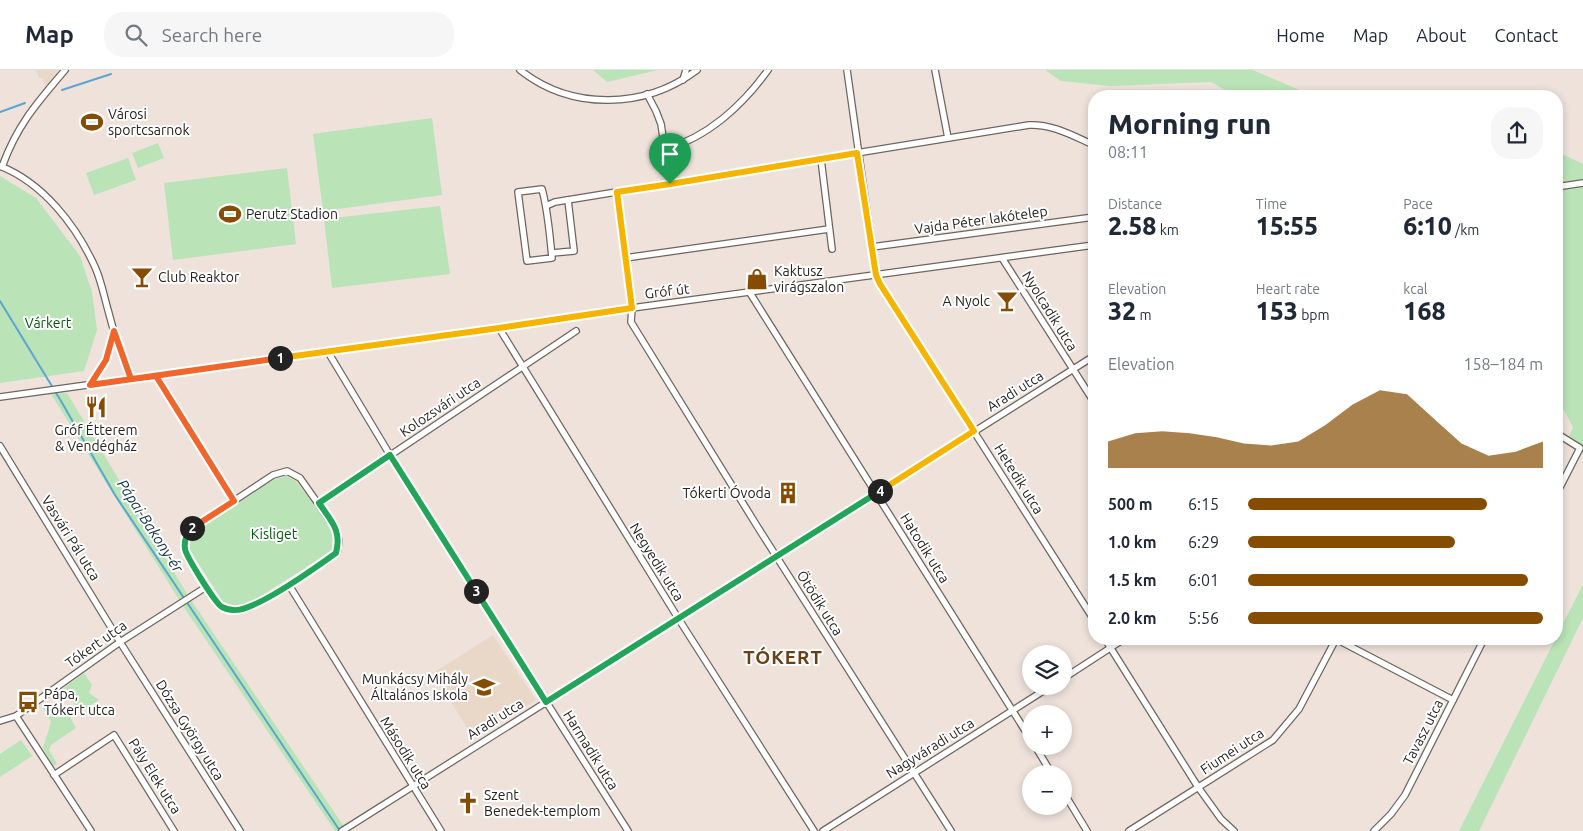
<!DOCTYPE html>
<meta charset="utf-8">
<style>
body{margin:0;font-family:Ubuntu,sans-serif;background:#f6f6f7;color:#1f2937;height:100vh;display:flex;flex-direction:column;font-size:19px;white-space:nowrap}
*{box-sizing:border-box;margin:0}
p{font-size:16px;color:#747a83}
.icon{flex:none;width:28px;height:28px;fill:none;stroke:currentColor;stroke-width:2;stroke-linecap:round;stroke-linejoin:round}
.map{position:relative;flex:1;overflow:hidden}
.details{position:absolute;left:1088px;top:20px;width:475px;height:555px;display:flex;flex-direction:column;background:#fff;border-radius:20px;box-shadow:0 2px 8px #0003}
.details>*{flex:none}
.controls{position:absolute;left:1022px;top:575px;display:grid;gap:10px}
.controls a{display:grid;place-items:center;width:50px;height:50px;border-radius:50%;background:#fff;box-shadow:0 2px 8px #0003;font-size:25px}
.pin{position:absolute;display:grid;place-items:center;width:42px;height:42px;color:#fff;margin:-51px -21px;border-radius:50% 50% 50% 0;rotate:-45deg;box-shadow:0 0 5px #0007}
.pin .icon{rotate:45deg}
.km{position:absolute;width:25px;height:25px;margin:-12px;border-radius:50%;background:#222;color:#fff;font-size:14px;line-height:25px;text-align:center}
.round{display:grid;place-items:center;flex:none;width:52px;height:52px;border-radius:20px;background:#f6f6f7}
.overview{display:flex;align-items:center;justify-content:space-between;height:85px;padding:0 20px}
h1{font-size:28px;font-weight:800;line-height:38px}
.figures{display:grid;grid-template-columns:repeat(3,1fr);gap:8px;height:85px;padding:5px 20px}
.figures div{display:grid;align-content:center}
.figures b{font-size:25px;font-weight:800}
.figures small{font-size:14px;font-weight:400}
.figures p{font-size:14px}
.chart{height:140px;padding:10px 20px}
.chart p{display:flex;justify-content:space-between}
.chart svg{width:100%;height:90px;margin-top:5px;fill:#864c01;opacity:.7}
ul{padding:0 20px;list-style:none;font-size:16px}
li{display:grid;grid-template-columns:80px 60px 1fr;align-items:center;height:38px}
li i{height:12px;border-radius:6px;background:#864c01}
header{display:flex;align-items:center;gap:30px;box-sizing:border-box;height:70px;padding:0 25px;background:#fff;border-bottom:1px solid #e0e1e3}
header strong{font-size:24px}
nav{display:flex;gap:28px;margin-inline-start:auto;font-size:18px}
.search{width:350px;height:45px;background:#f6f6f7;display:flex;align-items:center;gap:12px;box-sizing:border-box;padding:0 18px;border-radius:20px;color:#747a83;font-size:19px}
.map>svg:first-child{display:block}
</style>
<header>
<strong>Map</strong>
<div class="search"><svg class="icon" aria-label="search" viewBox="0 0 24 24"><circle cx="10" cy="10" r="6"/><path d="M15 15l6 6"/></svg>Search here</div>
<nav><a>Home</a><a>Map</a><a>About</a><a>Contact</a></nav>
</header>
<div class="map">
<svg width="1583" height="761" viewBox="0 0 1583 761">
<rect width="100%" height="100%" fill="#eee2db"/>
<!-- education -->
<g fill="#e9d7c7">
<polygon points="36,0 58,0 45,17 43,8 39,8"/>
<polygon points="493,565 536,630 474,669 433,603"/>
</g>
<!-- green -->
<g fill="#bae4b7">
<polygon points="593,0 658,0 607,12"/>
<polygon points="1045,0 1253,0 1313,26 1236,26 1211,12 1110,16 1061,11"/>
<polygon points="432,48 442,125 323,141 313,64"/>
<polygon points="158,73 164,88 138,98 132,83"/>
<polygon points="1556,81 1583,94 1583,384 1566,374 1573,357 1556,325"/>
<polygon points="128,88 136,110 94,125 86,103"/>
<polygon points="287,98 296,174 173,190 164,113"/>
<polygon points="0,106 36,128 80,186 92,222 97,260 84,301 0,313"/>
<polygon points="440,136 450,204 332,218 324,149"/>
<polygon points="67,323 189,527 347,761 335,761 181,533 51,324"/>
<polygon points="286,406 296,411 334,461 335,470 332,481 248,534 234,536 223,532 190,480 190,471 194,463 273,410"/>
<polygon points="1583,514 1583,548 1479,761 1459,761"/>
<polygon points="84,603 92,615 89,623 99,630 79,642 64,618"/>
<polygon points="45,633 55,648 68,643 76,658 51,675 49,680 57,694 53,696 43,678 51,652 42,636"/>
<polygon points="21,670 32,686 0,707 0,684"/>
</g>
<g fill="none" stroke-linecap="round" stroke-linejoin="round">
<!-- stream -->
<g stroke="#5aa6d1" stroke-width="2">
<polyline points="62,20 111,4"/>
<polyline points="0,42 25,33"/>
<polyline points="0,231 61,331 115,425 340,761"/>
</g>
<!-- minor casing -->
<g stroke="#6f655f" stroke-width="8">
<g id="minor">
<path d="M 520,0 C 572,41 645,39 697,0"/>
<polyline points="847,0 872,177 876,205 880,214 1094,550"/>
<polyline points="935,0 948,68"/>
<polyline points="683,10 686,0"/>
<polyline points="647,24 656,41 661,54 670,114"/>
<path d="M 665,79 C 707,68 743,35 768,0"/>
<polyline points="821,89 832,179"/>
<path d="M 0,96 C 43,113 76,155 95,197 C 101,210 104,226 108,240 C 114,264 122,287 131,309"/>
<path d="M 2,97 C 17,55 37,33 65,0"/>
<polyline points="1556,117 1583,113"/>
<path d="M 542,119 C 548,141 550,166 552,188 L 527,191 L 518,122 Z"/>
<polyline points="617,122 632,238 631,252 757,456 951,761"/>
<path d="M 546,136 L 555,132 L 1029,55 C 1053,54 1073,66 1094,75"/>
<polyline points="872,177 1094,147"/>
<polyline points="552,183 574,181 568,130"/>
<polyline points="625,188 829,159"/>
<polyline points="1002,188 1094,332"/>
<polyline points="750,223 1031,670"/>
<polyline points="499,258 678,548 814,761"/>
<polyline points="328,282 390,385 628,761"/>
<polyline points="157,306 234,431"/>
<polyline points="90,315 106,290 114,261"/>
<polyline points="0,327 499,258 632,238 1094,175"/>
<polyline points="1556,363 1580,378 1556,425"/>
<polyline points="0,376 120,572 240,761"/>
<polygon points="287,401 300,408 336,459 339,471 337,483 289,515 250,537 234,541 221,537 206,517 185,481 185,470 190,460 273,405"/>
<polyline points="319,433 576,261"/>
<polyline points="289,515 441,761"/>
<polyline points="1105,569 1198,717 1221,749 1234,761"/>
<polyline points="1336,569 1453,630"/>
<polyline points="1064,608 1124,569"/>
<polyline points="16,646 91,761"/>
<polyline points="0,651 16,646 120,572 206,517"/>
<polyline points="1035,676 1052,704"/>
<polyline points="54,705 114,665 174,761"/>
<polyline points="1064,723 1087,761"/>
<polyline points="342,761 1094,286"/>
<polyline points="823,761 1051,616"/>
<polyline points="1129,761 1273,670 1299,639 1336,569"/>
<polyline points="1374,761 1391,744 1405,725 1484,569"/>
</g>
</g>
<!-- minor -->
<use href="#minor" stroke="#fff" stroke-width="5.5"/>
</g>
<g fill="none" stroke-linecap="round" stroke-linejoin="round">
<!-- split-1 casing -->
<g stroke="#fff" stroke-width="10">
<polyline id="split-1" points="280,288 499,258 632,238 617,122 670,114"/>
</g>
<!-- split-2 casing -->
<g stroke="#fff" stroke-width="10">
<path id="split-2" d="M 192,458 L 234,431 L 156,306 L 131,309 L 114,261 L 106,290 L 90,315 C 153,306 217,297 280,288"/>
</g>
<!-- split-3 casing -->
<g stroke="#fff" stroke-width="10">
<path id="split-3" d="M 192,458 C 187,463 184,471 185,479 C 186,486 215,533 222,537 C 224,538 230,540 233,540 C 253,543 318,496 336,483 C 342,460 331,451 319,433 L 390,385 L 476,521"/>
</g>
<!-- split-4 casing -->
<g stroke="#fff" stroke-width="10">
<polyline id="split-4" points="476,521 546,632 880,421"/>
</g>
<!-- split-5 casing -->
<g stroke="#fff" stroke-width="10">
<polyline id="split-5" points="670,114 857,83 876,205 880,214 974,361 880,421"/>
</g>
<!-- split-1 -->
<use href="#split-1" stroke="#f5b400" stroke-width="6"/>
<!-- split-2 -->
<use href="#split-2" stroke="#f0652b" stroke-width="6"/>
<!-- split-3 -->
<use href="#split-3" stroke="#22a559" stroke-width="6"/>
<!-- split-4 -->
<use href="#split-4" stroke="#22a559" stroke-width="6"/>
<!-- split-5 -->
<use href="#split-5" stroke="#f5b400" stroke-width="6"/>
</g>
<!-- icons -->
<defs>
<g id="stadium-bare" transform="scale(1.725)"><path d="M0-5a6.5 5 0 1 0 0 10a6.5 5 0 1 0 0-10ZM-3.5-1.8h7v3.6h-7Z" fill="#864c01" stroke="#fff" stroke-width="2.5" paint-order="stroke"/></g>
<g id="bar-bare" transform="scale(1.725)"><path d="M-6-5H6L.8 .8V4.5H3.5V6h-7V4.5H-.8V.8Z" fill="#864c01" stroke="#fff" stroke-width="2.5" paint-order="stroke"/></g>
<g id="shop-bare" transform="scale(1.725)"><path d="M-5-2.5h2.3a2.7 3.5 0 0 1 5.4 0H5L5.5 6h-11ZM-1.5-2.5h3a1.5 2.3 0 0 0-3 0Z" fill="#864c01" stroke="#fff" stroke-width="2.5" paint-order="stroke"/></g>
<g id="restaurant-bare" transform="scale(1.725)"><path d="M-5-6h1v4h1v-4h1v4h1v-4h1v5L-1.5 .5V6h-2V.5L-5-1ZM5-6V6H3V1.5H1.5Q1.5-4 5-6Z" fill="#864c01" stroke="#fff" stroke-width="2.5" paint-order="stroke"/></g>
<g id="building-bare" transform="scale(1.725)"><path d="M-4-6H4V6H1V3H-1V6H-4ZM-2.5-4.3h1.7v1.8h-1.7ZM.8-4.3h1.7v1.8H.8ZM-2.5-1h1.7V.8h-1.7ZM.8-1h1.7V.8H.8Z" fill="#864c01" stroke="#fff" stroke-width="2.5" paint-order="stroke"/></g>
<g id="school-bare" transform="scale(1.725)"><path d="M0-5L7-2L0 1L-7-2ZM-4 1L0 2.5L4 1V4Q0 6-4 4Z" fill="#864c01" stroke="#fff" stroke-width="2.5" paint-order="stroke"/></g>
<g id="bus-bare" transform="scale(1.725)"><path d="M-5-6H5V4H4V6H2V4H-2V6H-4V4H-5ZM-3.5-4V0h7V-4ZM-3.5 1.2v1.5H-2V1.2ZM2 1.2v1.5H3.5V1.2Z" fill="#864c01" stroke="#fff" stroke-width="2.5" paint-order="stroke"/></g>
<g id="church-bare" transform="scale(1.725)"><path d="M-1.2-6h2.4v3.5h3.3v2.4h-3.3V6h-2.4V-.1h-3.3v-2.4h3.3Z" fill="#864c01" stroke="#fff" stroke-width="2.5" paint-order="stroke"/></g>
</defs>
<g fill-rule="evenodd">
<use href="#stadium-bare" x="92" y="52"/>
<use href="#stadium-bare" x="230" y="144"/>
<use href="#bar-bare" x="142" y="207"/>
<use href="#shop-bare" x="757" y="209"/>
<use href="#bar-bare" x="1007" y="231"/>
<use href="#restaurant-bare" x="96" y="337"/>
<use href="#building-bare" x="788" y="423"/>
<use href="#school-bare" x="484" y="617"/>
<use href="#bus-bare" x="28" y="632"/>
<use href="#church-bare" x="468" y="733"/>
</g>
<g text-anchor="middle" stroke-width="4" stroke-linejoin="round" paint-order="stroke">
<!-- poi labels -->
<g font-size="14" fill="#26221f" stroke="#fff" text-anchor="start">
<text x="108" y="49">Városi<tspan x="108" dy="16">sportcsarnok</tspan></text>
<text x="246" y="149">Perutz Stadion</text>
<text x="774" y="206">Kaktusz<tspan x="774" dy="16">virágszalon</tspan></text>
<text x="158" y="212">Club Reaktor</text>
<text x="990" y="236" text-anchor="end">A Nyolc</text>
<text x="96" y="365" text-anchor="middle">Gróf Étterem<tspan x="96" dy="16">&amp; Vendégház</tspan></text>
<text x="771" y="428" text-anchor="end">Tókerti Óvoda</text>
<text x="468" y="614" text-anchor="end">Munkácsy Mihály<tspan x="468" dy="16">Általános Iskola</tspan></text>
<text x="44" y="629">Pápa,<tspan x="44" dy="16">Tókert utca</tspan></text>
<text x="484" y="730">Szent<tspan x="484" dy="16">Benedek-templom</tspan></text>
</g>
<!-- street labels -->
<g font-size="14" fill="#26221f" stroke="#fff">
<text transform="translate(981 150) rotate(-8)" y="5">Vajda Péter lakótelep</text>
<text transform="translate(667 221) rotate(-7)" y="5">Gróf út</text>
<text transform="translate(1050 241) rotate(58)" y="5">Nyolcadik utca</text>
<text transform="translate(1015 321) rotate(-32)" y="5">Aradi utca</text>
<text transform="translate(440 337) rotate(-34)" y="5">Kolozsvári utca</text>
<text transform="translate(1019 409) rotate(58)" y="5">Hetedik utca</text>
<text transform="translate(71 468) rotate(58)" y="5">Vasvári Pál utca</text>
<text transform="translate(925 478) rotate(58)" y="5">Hatodik utca</text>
<text transform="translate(657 492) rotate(58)" y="5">Negyedik utca</text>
<text transform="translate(820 533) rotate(58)" y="5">Ötödik utca</text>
<text transform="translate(96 574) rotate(-35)" y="5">Tókert utca</text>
<text transform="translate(495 649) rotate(-32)" y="5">Aradi utca</text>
<text transform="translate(190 660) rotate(58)" y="5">Dózsa György utca</text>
<text transform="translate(1423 662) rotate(-63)" y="5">Tavasz utca</text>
<text transform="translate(930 678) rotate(-32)" y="5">Nagyváradi utca</text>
<text transform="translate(591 680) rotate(58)" y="5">Harmadik utca</text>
<text transform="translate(1232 681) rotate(-33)" y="5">Fiumei utca</text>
<text transform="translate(406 683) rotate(58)" y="5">Második utca</text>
<text transform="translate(155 706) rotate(58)" y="5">Pály Elek utca</text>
</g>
<!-- park labels -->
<g font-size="14" fill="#04580c" stroke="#fff">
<text x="48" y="258">Várkert</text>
<text x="274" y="469">Kisliget</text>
</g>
<!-- water labels -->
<g font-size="15" font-style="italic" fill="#113346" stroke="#fff">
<text transform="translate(150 456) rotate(57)" y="5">Pápai-Bakony-ér</text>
</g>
<!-- district labels -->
<g font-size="19" font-weight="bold" letter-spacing="1" fill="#6a4116" stroke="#fff">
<text x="783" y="594">TÓKERT</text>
</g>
</g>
</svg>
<div class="controls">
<a><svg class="icon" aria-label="layers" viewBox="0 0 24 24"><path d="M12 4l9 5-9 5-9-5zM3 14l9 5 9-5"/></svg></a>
<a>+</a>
<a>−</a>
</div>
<div class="pin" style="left:670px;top:114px;background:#1e9e55"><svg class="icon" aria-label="arrive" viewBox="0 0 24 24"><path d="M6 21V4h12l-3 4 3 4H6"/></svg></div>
<b class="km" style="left:280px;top:288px">1</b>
<b class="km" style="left:192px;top:458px">2</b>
<b class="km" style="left:476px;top:521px">3</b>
<b class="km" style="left:880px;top:421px">4</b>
<section class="details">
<div class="overview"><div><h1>Morning run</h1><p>08:11</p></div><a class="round"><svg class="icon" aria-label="share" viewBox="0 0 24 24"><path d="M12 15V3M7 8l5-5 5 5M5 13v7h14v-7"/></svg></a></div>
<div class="figures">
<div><p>Distance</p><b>2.58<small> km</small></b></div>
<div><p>Time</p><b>15:55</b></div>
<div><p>Pace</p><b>6:10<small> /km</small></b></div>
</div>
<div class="figures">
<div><p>Elevation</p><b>32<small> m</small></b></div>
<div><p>Heart rate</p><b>153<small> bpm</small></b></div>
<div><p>kcal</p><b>168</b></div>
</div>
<div class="chart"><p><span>Elevation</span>158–184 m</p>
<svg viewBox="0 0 160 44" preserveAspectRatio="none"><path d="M0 44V31L10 27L20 26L30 27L40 29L50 32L60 33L70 31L80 23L90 13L100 6L110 8L120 20L130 32L140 38L150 36L160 31V44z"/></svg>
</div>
<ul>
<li><b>500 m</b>6:15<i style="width:81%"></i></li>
<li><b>1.0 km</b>6:29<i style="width:70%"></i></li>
<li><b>1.5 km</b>6:01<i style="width:95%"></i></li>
<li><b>2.0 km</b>5:56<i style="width:100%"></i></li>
</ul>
</section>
</div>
